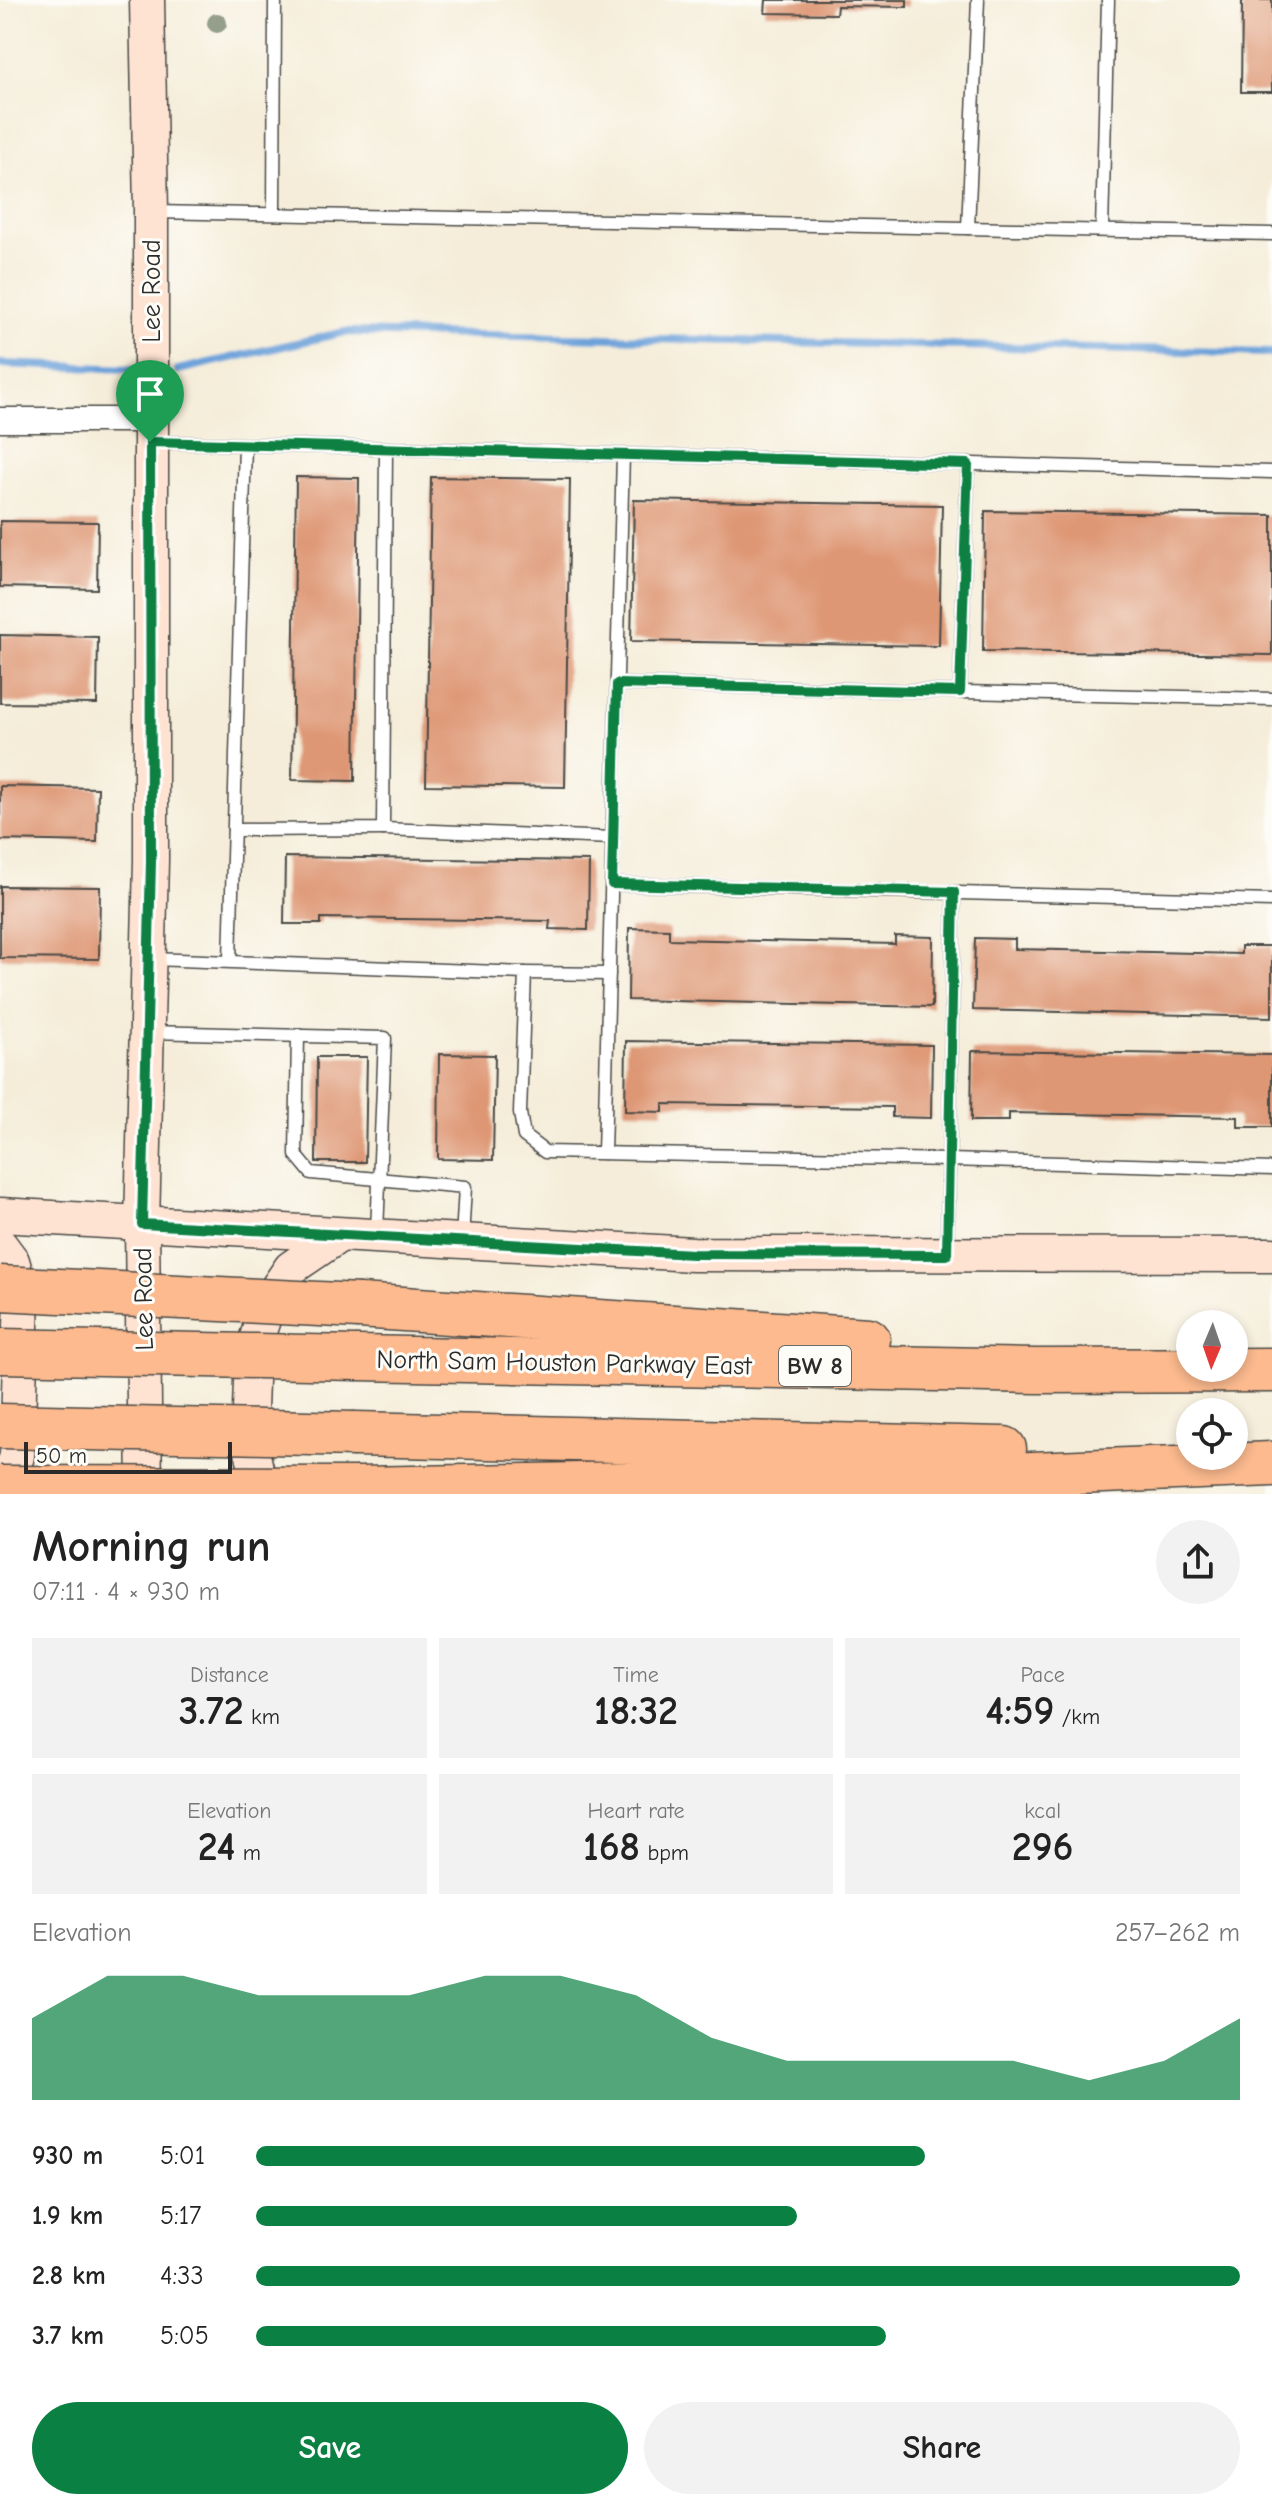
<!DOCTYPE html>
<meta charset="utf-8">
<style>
body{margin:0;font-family:"Comic Neue",sans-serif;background:#f2f2f2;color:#222;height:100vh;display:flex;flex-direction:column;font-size:30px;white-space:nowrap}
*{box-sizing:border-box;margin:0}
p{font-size:26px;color:#767676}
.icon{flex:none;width:44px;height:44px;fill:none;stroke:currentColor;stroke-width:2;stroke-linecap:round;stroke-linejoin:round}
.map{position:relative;height:1494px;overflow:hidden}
.side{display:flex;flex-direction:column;background:#fff;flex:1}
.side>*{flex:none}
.needle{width:52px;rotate:182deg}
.fabs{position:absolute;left:1176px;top:1310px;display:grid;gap:16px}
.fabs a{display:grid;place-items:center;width:72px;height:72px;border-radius:50%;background:#fff;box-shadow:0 4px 12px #0003;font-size:40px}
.scale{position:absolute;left:24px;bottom:20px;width:208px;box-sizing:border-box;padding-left:8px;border:4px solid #2b2b2b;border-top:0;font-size:22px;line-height:28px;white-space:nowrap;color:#2b2b2b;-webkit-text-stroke:6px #fdfcf7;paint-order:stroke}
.pin{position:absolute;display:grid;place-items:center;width:68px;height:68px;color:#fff;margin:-82px -34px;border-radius:50% 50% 50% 0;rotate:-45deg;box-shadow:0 0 8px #0007}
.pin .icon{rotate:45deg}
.round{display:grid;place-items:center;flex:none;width:84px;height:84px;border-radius:42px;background:#f2f2f2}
.overview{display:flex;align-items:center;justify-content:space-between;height:136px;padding:0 32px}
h1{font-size:44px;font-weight:700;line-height:60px}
.figures{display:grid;grid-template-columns:repeat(3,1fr);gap:12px;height:136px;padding:8px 32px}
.figures div{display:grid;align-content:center;border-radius:0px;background:#f2f2f2;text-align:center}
.figures b{font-size:40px;font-weight:700}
.figures small{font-size:22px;font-weight:400}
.figures p{font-size:22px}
.chart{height:224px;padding:16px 32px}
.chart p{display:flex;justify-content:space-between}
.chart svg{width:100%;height:144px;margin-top:8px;fill:#0b8043;opacity:.7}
.action{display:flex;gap:16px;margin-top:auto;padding:16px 32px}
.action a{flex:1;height:92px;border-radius:48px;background:#0b8043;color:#fff;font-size:32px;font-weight:700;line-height:92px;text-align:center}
.action a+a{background:#f2f2f2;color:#222}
ul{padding:0 32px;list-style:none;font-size:26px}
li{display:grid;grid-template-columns:128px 96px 1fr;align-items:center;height:60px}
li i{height:20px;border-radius:10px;background:#0b8043}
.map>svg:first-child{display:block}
</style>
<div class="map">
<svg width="1272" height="1494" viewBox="0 0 1272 1494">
<rect width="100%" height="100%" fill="#fdfcf7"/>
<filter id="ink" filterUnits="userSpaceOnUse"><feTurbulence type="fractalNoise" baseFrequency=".0125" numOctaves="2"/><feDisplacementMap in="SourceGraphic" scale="16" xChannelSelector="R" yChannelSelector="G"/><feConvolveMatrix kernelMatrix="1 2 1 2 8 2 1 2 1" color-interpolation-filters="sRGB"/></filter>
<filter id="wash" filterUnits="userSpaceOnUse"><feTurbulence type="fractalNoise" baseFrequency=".006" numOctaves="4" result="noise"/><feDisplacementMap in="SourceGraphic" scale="32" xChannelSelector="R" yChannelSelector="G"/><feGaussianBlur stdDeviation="1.8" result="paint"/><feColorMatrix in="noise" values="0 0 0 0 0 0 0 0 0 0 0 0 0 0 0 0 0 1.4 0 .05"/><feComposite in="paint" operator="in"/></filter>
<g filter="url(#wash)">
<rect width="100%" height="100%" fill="#f5edd9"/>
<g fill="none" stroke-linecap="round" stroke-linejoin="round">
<!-- stream -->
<g stroke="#6da2da" stroke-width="8">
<polyline points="0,364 131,369"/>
<polyline points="178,370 345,332 1272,353"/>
</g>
</g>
<g id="blocks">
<!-- building -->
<g fill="#de9775">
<polygon points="766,0 907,0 907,7 837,6 836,14 765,13"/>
<polygon points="1242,0 1272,0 1272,92 1241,92"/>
<polygon points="296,477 359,478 355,781 292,780"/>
<polygon points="431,477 570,479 565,787 426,785"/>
<polygon points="634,500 942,505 939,646 631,641"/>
<polygon points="985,511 1272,515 1272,655 983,651"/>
<polygon points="0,521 98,522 97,589 0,587"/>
<polygon points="0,635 98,637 97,704 0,703"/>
<polygon points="0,786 98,788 97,842 0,840"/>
<polygon points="285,857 589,861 588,930 549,929 550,921 321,918 321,924 284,924"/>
<polygon points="0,886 100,887 99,959 0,958"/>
<polygon points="629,928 669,929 669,939 895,944 895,936 933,937 932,1007 628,1000"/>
<polygon points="975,938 1015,939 1015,949 1241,954 1241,946 1272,946 1272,1017 973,1010"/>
<polygon points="626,1041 932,1045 931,1118 892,1117 892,1107 663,1104 663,1112 625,1111"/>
<polygon points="972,1051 1272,1055 1272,1127 1238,1127 1238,1117 1009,1113 1009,1121 971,1121"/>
<polygon points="439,1054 495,1055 493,1160 438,1159"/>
<polygon points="317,1057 367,1057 365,1162 316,1162"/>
</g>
</g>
</g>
<g filter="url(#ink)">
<use href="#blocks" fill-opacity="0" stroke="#494845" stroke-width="2"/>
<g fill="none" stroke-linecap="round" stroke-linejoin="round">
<!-- lane casing -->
<g stroke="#494845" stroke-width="15">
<g id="lane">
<polyline points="154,212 1272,234"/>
<polyline points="274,213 275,0"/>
<polyline points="968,228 978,0"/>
<polyline points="1102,230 1108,0"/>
<polyline points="152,442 1272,472"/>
<polyline points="617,684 1272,699"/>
<polyline points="960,692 968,464"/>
<polyline points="383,829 613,838"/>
<polyline points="234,830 383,829 386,449"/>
<polyline points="612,884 1272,901"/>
<polyline points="152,959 525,973 520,1113 524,1136 545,1152 949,1160 954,892"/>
<polyline points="230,961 245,445"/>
<polyline points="525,973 609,974"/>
<polyline points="150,1032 385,1038 377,1232"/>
<polyline points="298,1035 296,1155 311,1173 465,1187 462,1239"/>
<polyline points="604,1153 623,455"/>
<polyline points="947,1251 949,1160 1272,1169"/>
</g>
</g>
<!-- street casing -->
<g stroke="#494845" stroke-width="27">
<polyline id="street" points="0,420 150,420"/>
</g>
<!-- secondary casing -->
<g stroke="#494845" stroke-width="37">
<g id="secondary">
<polyline points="0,1215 693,1254 1272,1255"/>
<polyline points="0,1245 12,1261 22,1295 17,1456 4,1494"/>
<polyline points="145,1494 142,1224 151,861 151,212 147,0"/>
<polyline points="267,1494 260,1486 249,1438 252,1352 270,1299 291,1268 338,1236"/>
</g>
</g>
<!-- highway casing -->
<g stroke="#494845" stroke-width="47">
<g id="highway">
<polyline points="359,1306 868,1340"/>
<polyline points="358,1358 1038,1371 1272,1370"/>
<polyline points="355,1434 1004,1449"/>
<polyline points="358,1489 910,1479 1272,1464"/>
</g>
</g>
<!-- lane -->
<use href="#lane" stroke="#fff" stroke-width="12"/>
<!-- street -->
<use href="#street" stroke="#fff" stroke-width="24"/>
<!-- secondary -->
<use href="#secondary" stroke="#fee3d2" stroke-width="34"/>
<!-- highway -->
<use href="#highway" stroke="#fcba8e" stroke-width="44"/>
<!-- highway-bridge casing -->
<g stroke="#494845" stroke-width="47" stroke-linecap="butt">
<g id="highway-bridge">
<polyline points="0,1288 359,1306"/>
<polyline points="0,1351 358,1358"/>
<polyline points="0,1426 355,1434"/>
<polyline points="0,1488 358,1489"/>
</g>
</g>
<!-- highway-bridge -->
<use href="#highway-bridge" stroke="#fcba8e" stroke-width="44"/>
</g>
<!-- trees -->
<circle fill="#959f8b" cx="217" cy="23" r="10"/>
</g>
<g fill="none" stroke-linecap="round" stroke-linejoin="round" filter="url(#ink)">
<!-- route casing -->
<g stroke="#fff" stroke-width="16">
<polygon id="route" points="150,442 968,464 960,692 617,684 612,884 954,892 947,1255 693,1254 142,1224 151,861"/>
</g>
<!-- route -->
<use href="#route" stroke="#0b8043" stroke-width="10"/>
</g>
<g text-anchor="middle" stroke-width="6" stroke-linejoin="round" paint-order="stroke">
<!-- shield labels -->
<rect fill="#fdfcf7" stroke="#6a6a68" stroke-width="2" x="779" y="1346" width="72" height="40" rx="6"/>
<g font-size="24" font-weight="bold" fill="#2b2b2b">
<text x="815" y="1374">BW 8</text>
</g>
<!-- street labels -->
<g font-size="26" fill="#2b2b2b" stroke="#fdfcf7">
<text transform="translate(151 291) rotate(-90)" y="9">Lee Road</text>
<text transform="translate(143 1299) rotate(-91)" y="9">Lee Road</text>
<text transform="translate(564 1362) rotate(1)" y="9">North Sam Houston Parkway East</text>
</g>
</g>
</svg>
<div class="fabs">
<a><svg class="needle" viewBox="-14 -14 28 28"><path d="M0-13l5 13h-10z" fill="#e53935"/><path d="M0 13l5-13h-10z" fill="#767676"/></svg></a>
<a><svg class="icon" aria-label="locate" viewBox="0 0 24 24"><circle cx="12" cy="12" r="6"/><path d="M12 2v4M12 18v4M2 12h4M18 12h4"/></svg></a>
</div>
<div class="scale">50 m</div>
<div class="pin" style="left:150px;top:442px;background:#1e9e55"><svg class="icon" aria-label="arrive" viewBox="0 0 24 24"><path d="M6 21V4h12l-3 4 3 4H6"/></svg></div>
</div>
<section class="side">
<div class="overview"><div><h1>Morning run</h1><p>07:11 · 4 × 930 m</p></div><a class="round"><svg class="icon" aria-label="share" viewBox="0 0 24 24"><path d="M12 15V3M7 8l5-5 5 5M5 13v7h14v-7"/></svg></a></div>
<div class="figures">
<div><p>Distance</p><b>3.72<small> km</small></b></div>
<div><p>Time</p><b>18:32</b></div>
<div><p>Pace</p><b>4:59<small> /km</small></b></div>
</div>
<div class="figures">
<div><p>Elevation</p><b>24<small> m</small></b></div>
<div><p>Heart rate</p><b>168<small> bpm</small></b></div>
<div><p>kcal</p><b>296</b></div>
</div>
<div class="chart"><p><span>Elevation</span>257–262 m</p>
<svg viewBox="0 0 160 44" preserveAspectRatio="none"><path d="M0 44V19L10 6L20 6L30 12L40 12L50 12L60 6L70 6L80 12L90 25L100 32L110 32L120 32L130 32L140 38L150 32L160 19V44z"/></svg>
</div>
<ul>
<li><b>930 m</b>5:01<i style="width:68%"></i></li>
<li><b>1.9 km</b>5:17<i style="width:55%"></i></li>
<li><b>2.8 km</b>4:33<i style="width:100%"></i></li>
<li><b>3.7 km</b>5:05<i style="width:64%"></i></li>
</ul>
<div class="action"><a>Save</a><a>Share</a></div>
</section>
